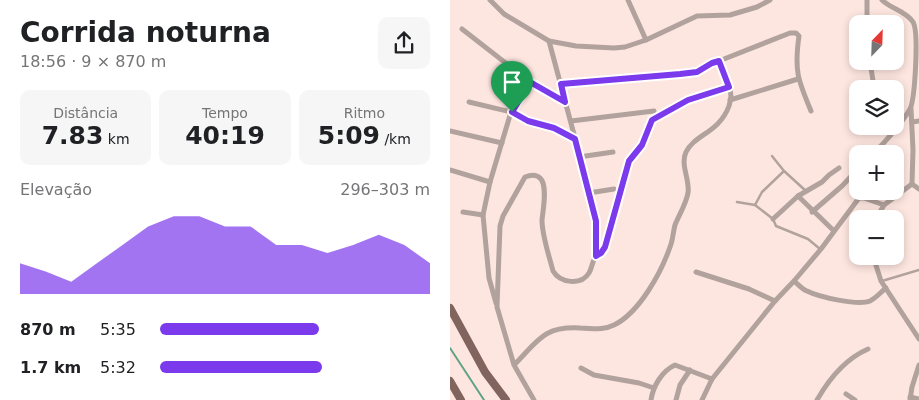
<!DOCTYPE html>
<html lang="pt">
<meta charset="utf-8">
<style>
body{margin:0;font-family:"DejaVu Sans",sans-serif;background:#f6f6f6;color:#202124;height:100vh;display:flex;flex-direction:column;font-size:19px;white-space:nowrap}
*{box-sizing:border-box;margin:0}
p{font-size:16px;color:#757577}
.icon{flex:none;width:28px;height:28px;fill:none;stroke:currentColor;stroke-width:2;stroke-linecap:round;stroke-linejoin:round}
.map{position:relative;flex:1;overflow:hidden}
.details{display:flex;flex-direction:column;background:#fff;width:450px}
.details>*{flex:none}
.needle{width:32px;rotate:23deg}
.tools{position:absolute;left:399px;top:15px;display:grid;gap:10px}
.tools a{display:grid;place-items:center;width:55px;height:55px;border-radius:10px;background:#fff;box-shadow:0 2px 8px #0003;font-size:25px}
.pin{position:absolute;display:grid;place-items:center;width:42px;height:42px;color:#fff;margin:-51px -21px;border-radius:50% 50% 50% 0;rotate:-45deg;box-shadow:0 0 5px #0007}
.pin .icon{rotate:45deg}
.round{display:grid;place-items:center;flex:none;width:52px;height:52px;border-radius:10px;background:#f6f6f6}
.headline{display:flex;align-items:center;justify-content:space-between;height:85px;padding:0 20px}
h1{font-size:28px;font-weight:600;line-height:38px}
.stats{display:grid;grid-template-columns:repeat(3,1fr);gap:8px;height:85px;padding:5px 20px}
.stats div{display:grid;align-content:center;border-radius:10px;background:#f6f6f6;text-align:center}
.stats b{font-size:25px;font-weight:600}
.stats small{font-size:14px;font-weight:400}
.stats p{font-size:14px}
.chart{height:140px;padding:10px 20px}
.chart p{display:flex;justify-content:space-between}
.chart svg{width:100%;height:90px;margin-top:5px;fill:#7c3aed;opacity:.7}
ul{padding:0 20px;list-style:none;font-size:16px}
li{display:grid;grid-template-columns:80px 60px 1fr;align-items:center;height:38px}
li i{height:12px;border-radius:6px;background:#7c3aed}
main{display:flex;flex:1;min-height:0}
.map>svg:first-child{display:block}
</style>
<main>
<section class="details">
<div class="headline"><div><h1>Corrida noturna</h1><p>18:56 · 9 × 870 m</p></div><a class="round"><svg class="icon" aria-label="share" viewBox="0 0 24 24"><path d="M12 15V3M7 8l5-5 5 5M5 13v7h14v-7"/></svg></a></div>
<div class="stats">
<div><p>Distância</p><b>7.83<small> km</small></b></div>
<div><p>Tempo</p><b>40:19</b></div>
<div><p>Ritmo</p><b>5:09<small> /km</small></b></div>
</div>
<div class="chart"><p><span>Elevação</span>296–303 m</p>
<svg viewBox="0 0 160 44" preserveAspectRatio="none"><path d="M0 44V29L10 33L20 38L30 29L40 20L50 11L60 6L70 6L80 11L90 11L100 20L110 20L120 24L130 20L140 15L150 20L160 29V44z"/></svg>
</div>
<ul>
<li><b>870 m</b>5:35<i style="width:59%"></i></li>
<li><b>1.7 km</b>5:32<i style="width:60%"></i></li>
</ul>
</section>
<div class="map">
<svg width="469" height="400" viewBox="0 0 469 400">
<rect width="100%" height="100%" fill="#fee6e0"/>
<g fill="none" stroke-linecap="round" stroke-linejoin="round">
<!-- stream -->
<polyline stroke="#5fa386" stroke-width="2" points="0,348 34,400"/>
<!-- lane -->
<g stroke="#b2a29d" stroke-width="2.5">
<polyline points="322,156 334,171 356,191"/>
<polyline points="287,202 305,205 323,219 326,226 358,239 370,249"/>
<polyline points="305,205 312,192 334,171"/>
<polyline points="432,281 469,270"/>
</g>
<!-- street -->
<g stroke="#b2a29d" stroke-width="5">
<polyline points="40,0 54,14 99,41 126,46 164,48 175,47 196,40 247,16 280,15 307,7 320,0"/>
<polyline points="178,0 196,40"/>
<polyline points="417,0 417,24"/>
<polyline points="12,29 80,82 115,102"/>
<polyline points="99,41 145,213 146,221 146,256"/>
<path d="M 269,61 L 340,33 L 346,33 L 349,36 C 344,71 348,80 361,111"/>
<polyline points="420,61 423,81"/>
<polyline points="111,84 230,74 247,72 262,63 269,61 279,87"/>
<polyline points="280,100 348,79"/>
<polyline points="19,102 61,112 78,121 104,128 125,139"/>
<polyline points="461,108 463,150 462,184"/>
<polyline points="121,121 204,111"/>
<polyline points="462,122 469,121"/>
<polyline points="0,131 52,143"/>
<path d="M 423,154 C 437,140 450,126 460,109 C 465,99 469,32 463,22 C 456,11 441,9 432,0"/>
<polyline points="129,157 163,152"/>
<polyline points="0,170 40,182"/>
<polyline points="139,193 164,189"/>
<polyline points="348,196 383,230"/>
<polyline points="13,212 33,215"/>
<polyline points="362,212 392,186 408,169"/>
<polyline points="323,219 348,196 372,182 379,175 389,168"/>
<polyline points="426,219 434,205 462,184 469,189"/>
<polyline points="423,256 431,281 469,339"/>
<polyline points="246,272 299,289 325,301"/>
<path d="M 344,281 C 349,285 352,289 357,291 C 369,297 408,306 420,301 C 426,298 431,292 436,288"/>
<polyline points="46,303 39,278 33,215 40,182 61,112 80,82"/>
<path d="M 64,365 L 47,307 L 50,226 L 53,216 L 75,177 C 80,175 86,174 90,178 C 98,185 93,210 92,220 C 92,236 99,255 103,271 C 110,283 131,286 139,273 C 142,268 142,262 145,258 C 147,254 152,251 155,247 L 179,161 L 191,145 L 202,120 L 238,99 L 279,87 C 282,94 281,99 279,106 C 269,133 245,134 236,152 C 230,165 240,179 238,193 C 236,204 229,215 225,225 C 223,232 223,240 220,247 C 211,273 189,313 164,325 C 152,331 142,328 130,328 C 93,326 88,341 64,365 L 84,400"/>
<polyline points="131,368 144,375 189,383 204,388"/>
<polyline points="396,394 405,400"/>
<polyline points="460,397 469,399"/>
<path d="M 201,400 C 203,386 212,371 225,365 L 262,379"/>
<polyline points="226,400 230,385 240,370"/>
<polyline points="252,400 262,379 325,301 344,281 371,249 409,198 414,198 434,205"/>
<path d="M 367,400 C 379,379 395,359 418,349"/>
<polyline points="460,400 462,387 469,365"/>
</g>
<!-- primary -->
<g stroke="#80645d" stroke-width="8">
<polyline points="0,308 35,372 56,400"/>
<polyline points="0,381 11,400"/>
</g>
</g>
<g fill="none" stroke-linecap="round" stroke-linejoin="round">
<!-- route casing -->
<g stroke="#fff" stroke-width="10">
<polygon id="route" points="269,61 279,87 238,100 202,120 192,145 179,161 155,247 151,253 146,256 146,221 125,139 104,128 78,121 62,112 80,82 115,102 111,84 230,74 247,72 262,63"/>
</g>
<!-- route -->
<use href="#route" stroke="#7c3aed" stroke-width="6"/>
</g>
</svg>
<div class="tools">
<a><svg class="needle" viewBox="-14 -14 28 28"><path d="M0-13l5 13h-10z" fill="#e53935"/><path d="M0 13l5-13h-10z" fill="#757577"/></svg></a>
<a><svg class="icon" aria-label="layers" viewBox="0 0 24 24"><path d="M12 4l9 5-9 5-9-5zM3 14l9 5 9-5"/></svg></a>
<a>+</a>
<a>−</a>
</div>
<div class="pin" style="left:62px;top:112px;background:#1e9e55"><svg class="icon" aria-label="arrive" viewBox="0 0 24 24"><path d="M6 21V4h12l-3 4 3 4H6"/></svg></div>
</div>
</main>
